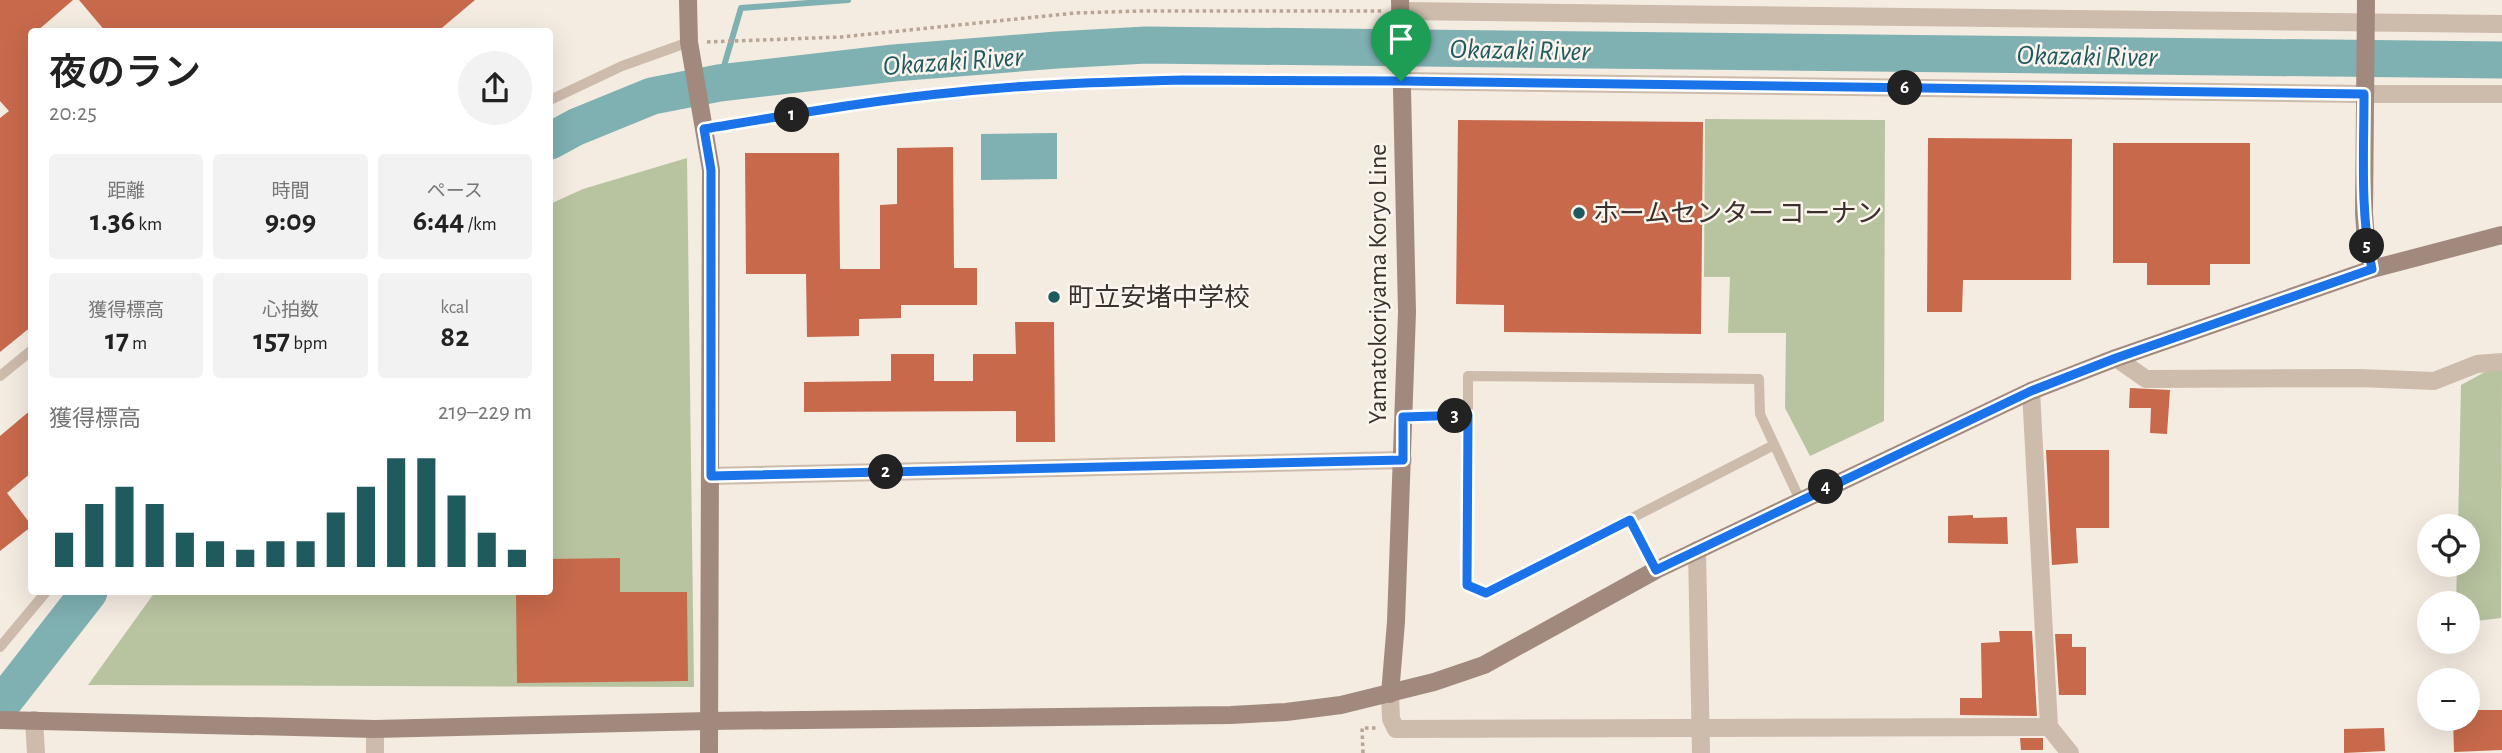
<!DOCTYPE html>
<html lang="ja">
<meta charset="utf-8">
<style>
body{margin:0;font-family:"Alegreya Sans","Noto Sans JP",sans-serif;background:#f2f2f2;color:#222;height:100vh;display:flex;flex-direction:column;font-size:26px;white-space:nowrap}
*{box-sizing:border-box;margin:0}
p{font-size:23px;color:#767676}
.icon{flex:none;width:38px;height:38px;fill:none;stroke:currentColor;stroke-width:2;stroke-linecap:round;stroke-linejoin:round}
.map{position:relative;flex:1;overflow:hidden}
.side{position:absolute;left:28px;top:28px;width:525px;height:567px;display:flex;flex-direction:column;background:#fff;border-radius:7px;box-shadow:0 7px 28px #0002}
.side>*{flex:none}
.tools{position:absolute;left:2417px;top:514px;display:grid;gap:14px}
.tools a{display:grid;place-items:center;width:63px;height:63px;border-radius:50%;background:#fff;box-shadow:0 7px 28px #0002;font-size:35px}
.pin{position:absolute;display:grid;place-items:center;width:60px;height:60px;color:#fff;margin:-72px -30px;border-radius:50% 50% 50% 0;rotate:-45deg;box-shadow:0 0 7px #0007}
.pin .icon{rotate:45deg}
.km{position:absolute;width:35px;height:35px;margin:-18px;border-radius:50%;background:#222;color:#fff;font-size:19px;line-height:35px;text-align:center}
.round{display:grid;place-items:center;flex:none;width:74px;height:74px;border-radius:37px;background:#f2f2f2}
.head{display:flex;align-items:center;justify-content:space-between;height:119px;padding:0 21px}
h1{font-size:38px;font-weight:600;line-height:52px}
.stats{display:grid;grid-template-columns:repeat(3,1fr);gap:10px;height:119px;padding:7px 21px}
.stats div{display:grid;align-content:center;border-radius:7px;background:#f2f2f2;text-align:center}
.stats b{font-size:30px;font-weight:600}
.stats small{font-size:19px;font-weight:400}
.stats p{font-size:19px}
.chart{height:196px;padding:14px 21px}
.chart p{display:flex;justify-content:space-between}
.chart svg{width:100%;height:126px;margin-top:7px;stroke:#1f5a5e;stroke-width:6}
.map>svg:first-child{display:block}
</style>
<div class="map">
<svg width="2502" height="753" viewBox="0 0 2502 753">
<rect width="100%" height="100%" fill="#f4ebe1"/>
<!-- green -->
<g fill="#b8c4a0">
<polygon points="1705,119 1885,120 1884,421 1810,456 1785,408 1786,333 1728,333 1730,277 1704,277"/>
<polygon points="687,158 694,687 88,685 155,592 550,592 550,204 583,189"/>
<polygon points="2502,370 2501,618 2468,622 2468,604 2456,604 2457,565 2468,565 2468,527 2458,527 2461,385 2485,372"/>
</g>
<!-- water -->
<polygon fill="#7fb0b2" points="1057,133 1057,179 981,180 981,134"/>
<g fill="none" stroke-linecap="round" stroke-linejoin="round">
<!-- stream -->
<polyline stroke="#7fb0b2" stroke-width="6" points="719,83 741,8 848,0"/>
<!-- river -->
<g stroke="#7fb0b2" stroke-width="37">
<polyline points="550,141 576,127 652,96 719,83 894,63 1057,50 1146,45 2502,60"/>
<polyline points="0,706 89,592"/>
</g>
</g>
<!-- building -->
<g fill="#c8694b">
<polygon points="0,0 73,0 36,32 32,32 32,326 0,352 0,118 9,111 0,101"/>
<polygon points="79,0 475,0 437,32 106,32"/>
<polygon points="1458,120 1703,122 1701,334 1504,332 1504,305 1456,304"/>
<polygon points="1928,138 2072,139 2071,280 1963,280 1962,312 1927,312"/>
<polygon points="2113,143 2250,143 2250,264 2210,264 2210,285 2147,285 2147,263 2113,263"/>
<polygon points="953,147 954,268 977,268 977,305 901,305 901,318 859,319 859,336 807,337 806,274 746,274 745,153 839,153 840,269 880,269 880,205 897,204 897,148"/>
<polygon points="1015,322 1054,322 1055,442 1016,442 1016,411 804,412 804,382 891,381 891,354 934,354 934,381 973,381 973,354 1016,354"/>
<polygon points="2130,388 2170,390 2167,434 2150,433 2151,408 2129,408"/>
<polygon points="32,409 32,472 7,493 32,526 0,551 0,436"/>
<polygon points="2046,450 2109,450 2109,528 2076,528 2078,563 2052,565"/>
<polygon points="1973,515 1973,518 2007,517 2008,544 1948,543 1948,516"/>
<polygon points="620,558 620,592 687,592 688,681 517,683 516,593 517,592 550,592 550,559"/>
<polygon points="1999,631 2032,631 2037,716 1960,715 1960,698 1982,698 1981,643 2000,642"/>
<polygon points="2055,634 2072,634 2072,647 2086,647 2086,695 2059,695"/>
<polygon points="2468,710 2502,710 2502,750 2454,752 2453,719 2468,719"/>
<polygon points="2384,728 2385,751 2344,753 2344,729"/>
<polygon points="2020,738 2043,738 2043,750 2021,750"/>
</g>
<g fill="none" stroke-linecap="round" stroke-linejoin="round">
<!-- path -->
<g stroke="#b9a596" stroke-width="3.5" stroke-dasharray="3.5 3.5" stroke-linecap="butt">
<polyline points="707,42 841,37 1075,13 1141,11 1384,11"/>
<path d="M 720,126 C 833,108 947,89 1062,83 C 1169,78 1277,81 1385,81"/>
<polyline points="1363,753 1362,728 1376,728"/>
</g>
<!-- lane -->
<g stroke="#cdbbac" stroke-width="10">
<polyline points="550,100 622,66 689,42"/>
<polyline points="0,376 32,350"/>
<polyline points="1468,415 1467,585 1486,593 1774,445"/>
<polyline points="1403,417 1468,415 1468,376 1759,379 1760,414 1800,500"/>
<polyline points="1630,520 1656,570"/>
<polyline points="0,647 46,592"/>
</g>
<!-- street -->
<g stroke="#cdbbac" stroke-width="18">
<polyline points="1400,11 2502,24"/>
<polyline points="1401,81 2364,94 2502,94"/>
<polyline points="2116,358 2146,379 2359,378 2434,381 2477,364 2502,362"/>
<polyline points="2031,391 2049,727 2070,753"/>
<polyline points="711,476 1403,460"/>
<polyline points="1697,550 1701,753"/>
<polyline points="1390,694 1391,719 1396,729 2049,727"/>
<polyline points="34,720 36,753"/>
<polyline points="375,729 375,753"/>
</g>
<!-- secondary -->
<g stroke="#a18a7d" stroke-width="18">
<polyline points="688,0 689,42 711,170 709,753"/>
<polyline points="2366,0 2364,213 2366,240 2372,269"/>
<polyline points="1390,694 1396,622 1407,312 1400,0"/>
<polyline points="0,720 375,729 709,721 1231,715 1286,712 1341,705 1434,682 1484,665 1656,570 2031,391 2116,358 2372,269 2502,235"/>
</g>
</g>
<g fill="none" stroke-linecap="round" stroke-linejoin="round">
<!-- route casing -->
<g stroke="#fff" stroke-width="14">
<path id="route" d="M 1182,80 L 1401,81 L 2364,94 C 2364,153 2360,212 2372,269 L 2116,358 L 2031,391 L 1656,570 L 1630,520 L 1486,593 L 1467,585 L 1468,415 L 1403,417 L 1403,460 L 711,476 L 711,170 L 704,129 C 788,115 873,100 958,92 C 1032,84 1107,82 1182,80 Z"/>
</g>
<!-- route -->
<use href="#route" stroke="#1a73e8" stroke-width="9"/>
</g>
<!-- markers -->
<g fill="#1f5a5e" stroke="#fbf5ee" stroke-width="2.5">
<circle cx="1579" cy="213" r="7"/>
<circle cx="1054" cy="297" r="7"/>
</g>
<g text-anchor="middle" stroke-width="5" stroke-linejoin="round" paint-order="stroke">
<!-- poi labels -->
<g font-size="26" fill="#3b302b" stroke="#fbf5ee" text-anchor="start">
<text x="1593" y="222">ホームセンター コーナン</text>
<text x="1068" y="306">町立安堵中学校</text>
</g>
<!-- street labels -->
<g font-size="26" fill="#3b302b" stroke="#fbf5ee">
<text transform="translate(1377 284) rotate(-90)" y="9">Yamatokoriyama Koryo Line</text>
</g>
<!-- water labels -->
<g font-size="28" font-style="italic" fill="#1f5a5e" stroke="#fbf5ee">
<text transform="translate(1520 49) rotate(1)" y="10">Okazaki River</text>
<text transform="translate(2087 55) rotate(1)" y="10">Okazaki River</text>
<text transform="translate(953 60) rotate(-4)" y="10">Okazaki River</text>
</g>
</g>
</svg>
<div class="tools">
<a><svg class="icon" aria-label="locate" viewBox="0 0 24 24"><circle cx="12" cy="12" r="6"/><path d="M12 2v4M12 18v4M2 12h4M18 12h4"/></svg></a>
<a>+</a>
<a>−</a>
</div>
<div class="pin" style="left:1401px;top:81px;background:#1e9e55"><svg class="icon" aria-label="arrive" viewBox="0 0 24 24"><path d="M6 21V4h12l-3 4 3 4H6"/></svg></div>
<b class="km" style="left:792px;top:115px">1</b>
<b class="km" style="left:886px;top:472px">2</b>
<b class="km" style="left:1455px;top:416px">3</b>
<b class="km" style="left:1826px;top:487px">4</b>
<b class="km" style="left:2367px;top:246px">5</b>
<b class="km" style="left:1905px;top:88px">6</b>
<section class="side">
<div class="head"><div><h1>夜のラン</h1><p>20:25</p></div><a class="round"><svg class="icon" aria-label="share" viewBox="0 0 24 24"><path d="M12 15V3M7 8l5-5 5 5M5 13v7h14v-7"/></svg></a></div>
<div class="stats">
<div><p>距離</p><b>1.36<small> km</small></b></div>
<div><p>時間</p><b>9:09</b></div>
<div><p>ペース</p><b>6:44<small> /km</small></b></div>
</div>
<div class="stats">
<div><p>獲得標高</p><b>17<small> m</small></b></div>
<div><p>心拍数</p><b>157<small> bpm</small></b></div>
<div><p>kcal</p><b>82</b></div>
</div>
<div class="chart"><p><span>獲得標高</span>219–229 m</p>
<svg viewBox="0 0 160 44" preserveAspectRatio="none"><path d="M5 44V32M15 44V22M25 44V16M35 44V22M45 44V32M55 44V35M65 44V38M75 44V35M85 44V35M95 44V25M105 44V16M115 44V6M125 44V6M135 44V19M145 44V32M155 44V38"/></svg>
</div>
</section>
</div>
